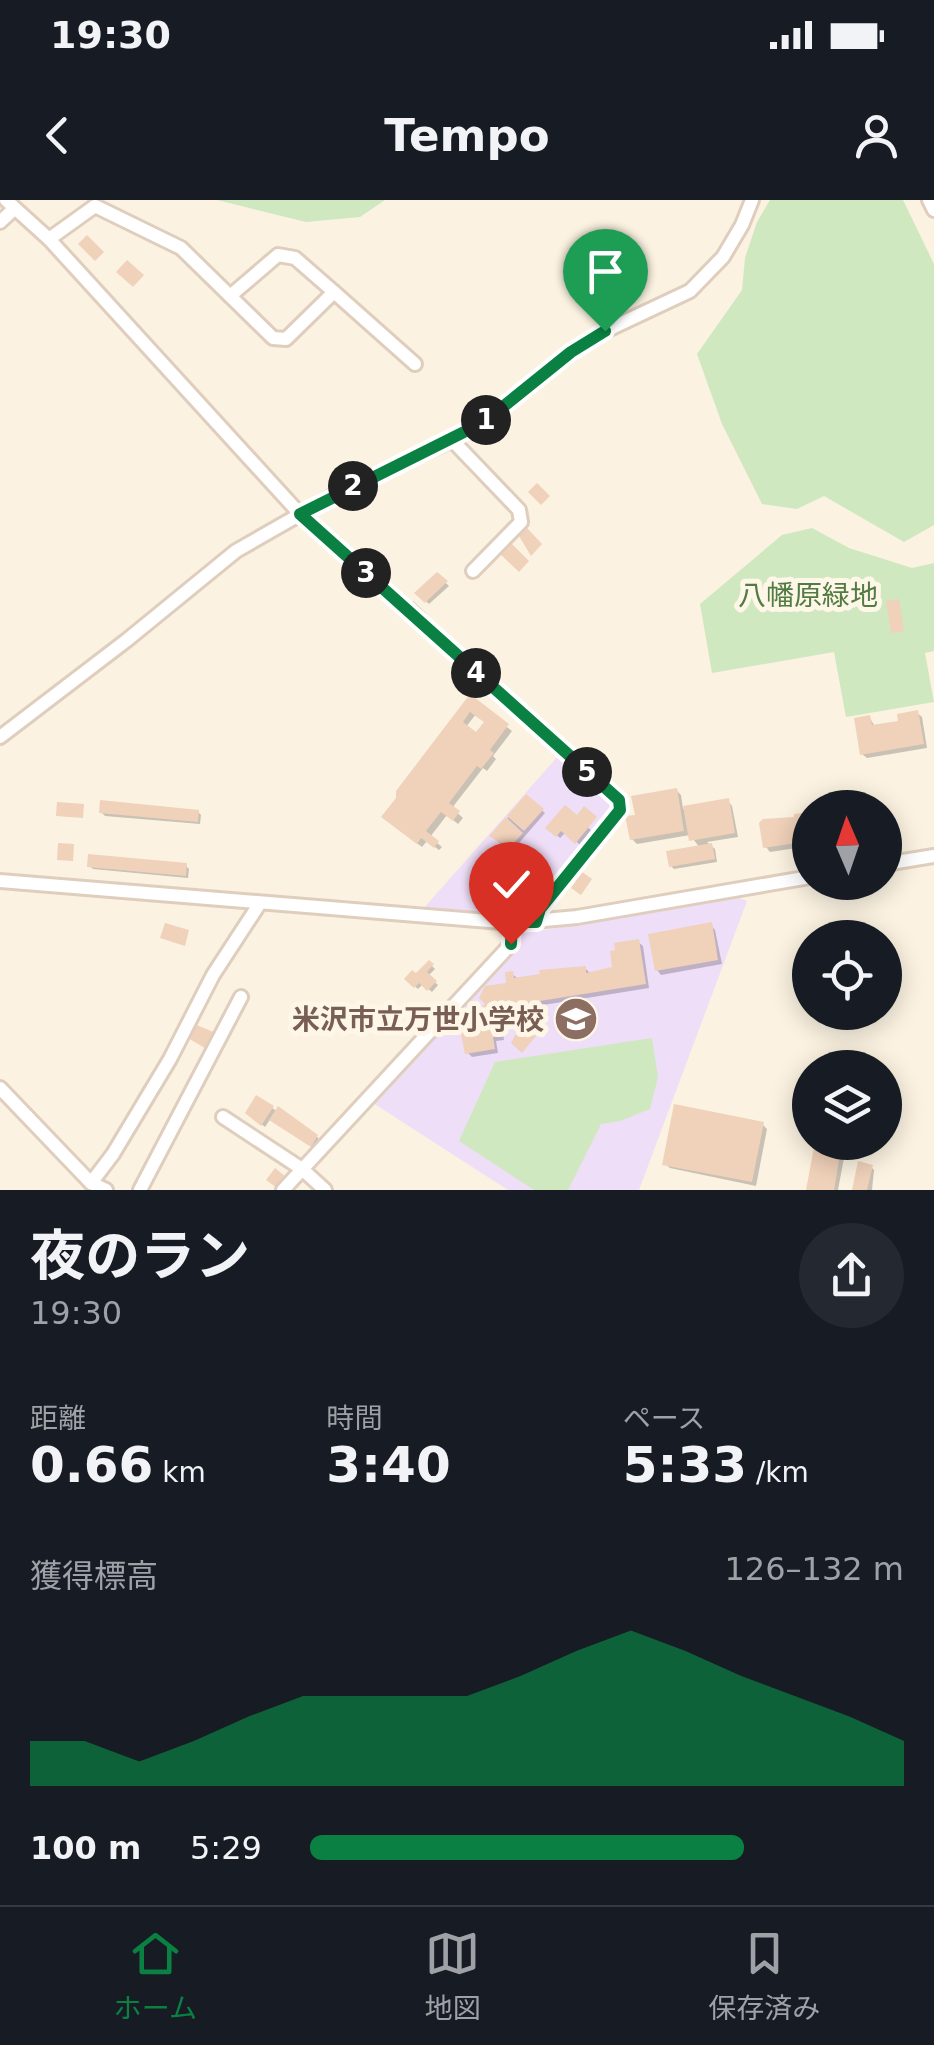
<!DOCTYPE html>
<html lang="ja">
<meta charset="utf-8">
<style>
body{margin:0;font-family:"DejaVu Sans","Noto Sans JP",sans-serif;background:#242831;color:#f1f3f6;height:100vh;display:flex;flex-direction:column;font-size:38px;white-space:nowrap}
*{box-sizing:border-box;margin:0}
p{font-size:32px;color:#9ea1a6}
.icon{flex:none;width:55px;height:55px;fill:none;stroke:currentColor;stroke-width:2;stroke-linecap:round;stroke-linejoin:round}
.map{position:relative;height:990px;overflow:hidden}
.sheet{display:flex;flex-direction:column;background:#171b24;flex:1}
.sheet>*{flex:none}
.needle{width:65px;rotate:358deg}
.fabs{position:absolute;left:792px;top:590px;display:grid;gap:20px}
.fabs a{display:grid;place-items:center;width:110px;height:110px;border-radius:50%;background:#171b24;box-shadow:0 5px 25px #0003;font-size:50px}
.pin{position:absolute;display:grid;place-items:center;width:85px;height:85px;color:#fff;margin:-102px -42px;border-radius:50% 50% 50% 0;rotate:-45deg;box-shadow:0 0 10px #0007}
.pin .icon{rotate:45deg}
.km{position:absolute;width:50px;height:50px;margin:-25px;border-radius:50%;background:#222;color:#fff;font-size:28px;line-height:50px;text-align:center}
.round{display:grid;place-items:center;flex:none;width:105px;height:105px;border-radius:52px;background:#242831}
.summary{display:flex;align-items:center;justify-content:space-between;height:170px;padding:0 30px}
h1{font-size:55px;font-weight:700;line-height:75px}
.metrics{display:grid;grid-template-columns:repeat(3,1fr);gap:15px;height:170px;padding:10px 30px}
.metrics div{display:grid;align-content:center}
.metrics b{font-size:50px;font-weight:700}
.metrics small{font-size:28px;font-weight:400}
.metrics p{font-size:28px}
.chart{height:280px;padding:20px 30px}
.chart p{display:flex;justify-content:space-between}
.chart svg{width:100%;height:180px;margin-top:10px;fill:#0b8043;opacity:.7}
ul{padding:0 30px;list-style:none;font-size:32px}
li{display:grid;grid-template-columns:160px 120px 1fr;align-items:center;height:75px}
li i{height:25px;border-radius:12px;background:#0b8043}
.status{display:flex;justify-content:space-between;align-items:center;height:70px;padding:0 50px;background:#171b24;direction:ltr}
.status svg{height:28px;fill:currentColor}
header{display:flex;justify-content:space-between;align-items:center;height:130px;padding:0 30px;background:#171b24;font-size:45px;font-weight:700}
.tab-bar{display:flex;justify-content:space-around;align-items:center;height:140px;border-top:2px solid #363941;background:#171b24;font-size:28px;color:#9ea1a6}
.tab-bar a{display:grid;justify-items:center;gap:5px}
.tab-bar .on{color:#0b8043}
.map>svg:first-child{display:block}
</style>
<div class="status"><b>19:30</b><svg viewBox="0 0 49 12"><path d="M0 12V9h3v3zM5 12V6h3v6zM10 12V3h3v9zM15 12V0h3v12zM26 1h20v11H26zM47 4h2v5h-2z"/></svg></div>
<header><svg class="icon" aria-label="back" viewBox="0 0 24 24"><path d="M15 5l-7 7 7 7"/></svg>Tempo<svg class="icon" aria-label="person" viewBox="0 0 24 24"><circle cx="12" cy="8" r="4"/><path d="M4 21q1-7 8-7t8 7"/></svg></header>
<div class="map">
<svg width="934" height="990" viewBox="0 0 934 990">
<rect width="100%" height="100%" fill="#fbf2e1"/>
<!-- education -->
<g fill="#efdef7">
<polygon points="559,555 615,603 616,607 536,709 525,715 423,709"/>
<polygon points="739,698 747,701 639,990 508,990 373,903 513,746 514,735"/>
</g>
<!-- green -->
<g fill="#cfe8c0">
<polygon points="217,0 385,0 360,17 306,22"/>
<polygon points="770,0 903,0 934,64 934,325 904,342 824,296 797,309 762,304 722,224 697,154 742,90 745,58 757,22"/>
<polygon points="812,328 849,348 912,368 934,363 934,451 925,453 934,502 846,517 834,452 712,473 700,404 782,335"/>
<polygon points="652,838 658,877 650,909 620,921 601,924 568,990 534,990 459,941 495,862"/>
</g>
<!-- shadow -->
<g fill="#0003" fill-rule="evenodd">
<polygon points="437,375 449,386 429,404 418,393"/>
<polygon points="413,401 427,414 423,419 409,405"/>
<path d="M 470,498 L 512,531 L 493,556 L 496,559 L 487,571 L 483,568 L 452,608 L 463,618 L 458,624 L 447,615 L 430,637 L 442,647 L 439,650 L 427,641 L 422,647 L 389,622 ZM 476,514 L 486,522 L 477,535 L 466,527 Z"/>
<polygon points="917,513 922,517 927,548 867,558 862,554 870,518 875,527 901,523"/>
<polygon points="676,590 681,595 683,609 728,601 732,606 738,637 707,642 715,649 717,662 674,669 671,666 700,648 690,635 637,644 632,639 638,617"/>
<polygon points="526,597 545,613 513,650 506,643 503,646 492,636"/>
<polygon points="566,608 592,631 580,645 566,632 560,638 549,628"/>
<polygon points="101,612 198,612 201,615 200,624 105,616"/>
<polygon points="810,617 810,646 770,652 766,647"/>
<polygon points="90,666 186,666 189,669 188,678 93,669"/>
<polygon points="711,725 715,730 722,764 661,775 657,770"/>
<polygon points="638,742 643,746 649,788 512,810 514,823 502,825 504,840 496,841 498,853 472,857 468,853 476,817 509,785 512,774 517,778 585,768 591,774 615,769"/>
<polygon points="429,763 435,769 428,776 438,785 432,792 423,784 418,789 407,779 416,777"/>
<polygon points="272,908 317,937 320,940 314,948 271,918 265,927 251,916"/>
<polygon points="763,925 767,929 756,986 670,968 665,964"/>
<polygon points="817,942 847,942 838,990 808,990"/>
<polygon points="871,967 874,970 872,990 854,990"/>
</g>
<!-- building -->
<g fill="#f0d1b9" fill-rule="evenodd">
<polygon points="87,35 104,52 95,61 78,44"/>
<polygon points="127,60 144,75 133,87 116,72"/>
<polygon points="537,283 550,296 541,305 528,292"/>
<polygon points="527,328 542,344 531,356 519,336"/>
<polygon points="511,343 529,361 519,372 500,354"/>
<polygon points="437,372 448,381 425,403 414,393"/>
<polygon points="899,399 904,431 891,433 886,401"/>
<path d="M 470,494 L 509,524 L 490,550 L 494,553 L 481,569 L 477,566 L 449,603 L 460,611 L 453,621 L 441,612 L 426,631 L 439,641 L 434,648 L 421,638 L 417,644 L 381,617 L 396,598 L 396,591 ZM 470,512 L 484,522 L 476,532 L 463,522 Z"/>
<polygon points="918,510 924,544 860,555 854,518 870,515 872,525 898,521 897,514"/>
<polygon points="677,588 684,631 630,640 625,616 635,615 631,596"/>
<polygon points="526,594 544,609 524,631 507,616"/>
<polygon points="729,598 735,633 689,641 683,606"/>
<polygon points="100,600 199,610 198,622 99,613"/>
<polygon points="57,602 84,604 83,618 56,616"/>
<polygon points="565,605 577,615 584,606 597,617 575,644 561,631 556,637 545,628"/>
<polygon points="802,613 803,615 810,614 810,641 763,648 759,623 763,619 794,617 794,614"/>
<polygon points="506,617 523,633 509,648 489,636"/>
<polygon points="58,643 74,644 73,661 57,660"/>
<polygon points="712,643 715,659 669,667 666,651"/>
<polygon points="88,654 187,663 186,676 87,667"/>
<polygon points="582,672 592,679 581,695 571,688"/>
<polygon points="712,722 718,760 655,771 648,734"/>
<polygon points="165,723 189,730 185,746 160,738"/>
<polygon points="639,739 646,784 509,806 511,819 498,821 501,836 493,837 495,849 465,854 459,824 469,810 475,814 485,804 479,798 485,786 506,783 505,772 513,771 514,778 540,774 539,770 586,766 586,773 612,767 610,751 615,750 614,743"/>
<polygon points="429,760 434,764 427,772 437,781 427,791 419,783 414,788 404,779 412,770 416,773"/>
<polygon points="194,824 216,833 208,850 188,838"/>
<polygon points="521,824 536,836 522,853 511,843"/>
<polygon points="256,895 274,906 261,926 245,913"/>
<polygon points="674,904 764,922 752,982 662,965"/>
<polygon points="278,906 318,935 311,947 269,920"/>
<polygon points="815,942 842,942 834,990 806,990"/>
<polygon points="858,961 873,965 867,990 852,990"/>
<polygon points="275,968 286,977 277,988 266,980"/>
</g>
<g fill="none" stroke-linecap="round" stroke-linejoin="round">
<!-- minor casing -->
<g stroke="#dfcebd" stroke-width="18">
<g id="minor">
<polyline points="6,0 49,39 300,314 619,600 620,610 540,709 536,722"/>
<polyline points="929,0 934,10"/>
<polyline points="0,22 14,9"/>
<polyline points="49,39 95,6 181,48 273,138 286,139 334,92 415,164"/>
<polyline points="230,96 278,55 295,58 334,92"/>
<polyline points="452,240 519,310 521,322 473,371"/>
<polyline points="0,537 127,440 236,351 341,291 452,240 484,221 571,152 605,131 690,91 723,57 742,25 752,0"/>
<polyline points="885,664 934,656"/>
<polyline points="0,681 512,723 577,717 810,677"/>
<polyline points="0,888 91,983 106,990"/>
<polyline points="223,917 302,969 325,990"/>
<polyline points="91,983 113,954 170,859 213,775 260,703"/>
<polyline points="140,990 241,797"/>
<polyline points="283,990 511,744 512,723"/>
</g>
</g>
<!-- minor -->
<use href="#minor" stroke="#fff" stroke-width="12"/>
</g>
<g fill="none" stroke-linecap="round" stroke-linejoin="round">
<!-- route casing -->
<g stroke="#fff" stroke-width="20">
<polyline id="route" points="511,744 512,722 536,722 540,709 620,610 619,600 300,314 484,222 571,152 605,131"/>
</g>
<!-- route -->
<use href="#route" stroke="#0b8043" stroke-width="12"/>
</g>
<!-- icons -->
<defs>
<g id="school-disc" transform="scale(2.25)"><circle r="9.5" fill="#8d6e63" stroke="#fef6e7"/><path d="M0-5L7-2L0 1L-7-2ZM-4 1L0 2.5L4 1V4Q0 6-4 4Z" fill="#fff"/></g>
</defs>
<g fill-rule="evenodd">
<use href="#school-disc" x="576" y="819"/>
</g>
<g text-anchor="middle" stroke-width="10" stroke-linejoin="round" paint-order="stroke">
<!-- park labels -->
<g font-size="28" fill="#537c44" stroke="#fef6e7">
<text x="808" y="405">八幡原緑地</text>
</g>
<!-- education labels -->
<g font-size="28" font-weight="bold" fill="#785e54" stroke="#fef6e7" text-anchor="end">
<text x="544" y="829">米沢市立万世小学校</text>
</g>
</g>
</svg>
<div class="fabs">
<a><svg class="needle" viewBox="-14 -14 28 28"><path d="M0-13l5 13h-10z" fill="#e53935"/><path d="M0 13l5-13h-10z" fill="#9ea1a6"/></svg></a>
<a><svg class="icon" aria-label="locate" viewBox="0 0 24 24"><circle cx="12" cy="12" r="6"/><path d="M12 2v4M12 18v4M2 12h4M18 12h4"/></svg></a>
<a><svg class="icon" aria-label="layers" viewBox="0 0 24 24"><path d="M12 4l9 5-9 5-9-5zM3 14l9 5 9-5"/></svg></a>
</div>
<div class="pin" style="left:605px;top:131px;background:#1e9e55"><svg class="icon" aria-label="arrive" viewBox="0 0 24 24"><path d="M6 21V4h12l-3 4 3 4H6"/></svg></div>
<div class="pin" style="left:511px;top:744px;background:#d93025"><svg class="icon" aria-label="check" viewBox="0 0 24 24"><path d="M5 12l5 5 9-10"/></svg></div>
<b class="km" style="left:486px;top:220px">1</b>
<b class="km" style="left:353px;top:286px">2</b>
<b class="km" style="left:366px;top:373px">3</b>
<b class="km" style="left:476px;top:473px">4</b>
<b class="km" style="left:587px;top:572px">5</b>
</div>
<section class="sheet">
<div class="summary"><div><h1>夜のラン</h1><p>19:30</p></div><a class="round"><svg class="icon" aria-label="share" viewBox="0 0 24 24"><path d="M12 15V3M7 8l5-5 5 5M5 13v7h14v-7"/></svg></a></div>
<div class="metrics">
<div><p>距離</p><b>0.66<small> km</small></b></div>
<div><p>時間</p><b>3:40</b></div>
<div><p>ペース</p><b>5:33<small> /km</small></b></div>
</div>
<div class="chart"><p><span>獲得標高</span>126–132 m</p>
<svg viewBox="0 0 160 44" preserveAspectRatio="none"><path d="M0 44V33L10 33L20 38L30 33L40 27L50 22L60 22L70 22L80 22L90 17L100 11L110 6L120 11L130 17L140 22L150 27L160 33V44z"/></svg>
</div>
<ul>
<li><b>100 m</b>5:29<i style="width:73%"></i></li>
</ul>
</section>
<nav class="tab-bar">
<a class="on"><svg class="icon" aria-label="home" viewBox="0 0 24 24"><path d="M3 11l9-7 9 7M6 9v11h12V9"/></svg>ホーム</a>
<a><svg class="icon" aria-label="map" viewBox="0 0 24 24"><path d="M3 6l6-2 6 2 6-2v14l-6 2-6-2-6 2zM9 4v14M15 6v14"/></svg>地図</a>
<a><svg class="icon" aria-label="saved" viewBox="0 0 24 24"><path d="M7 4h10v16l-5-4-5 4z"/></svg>保存済み</a>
</nav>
